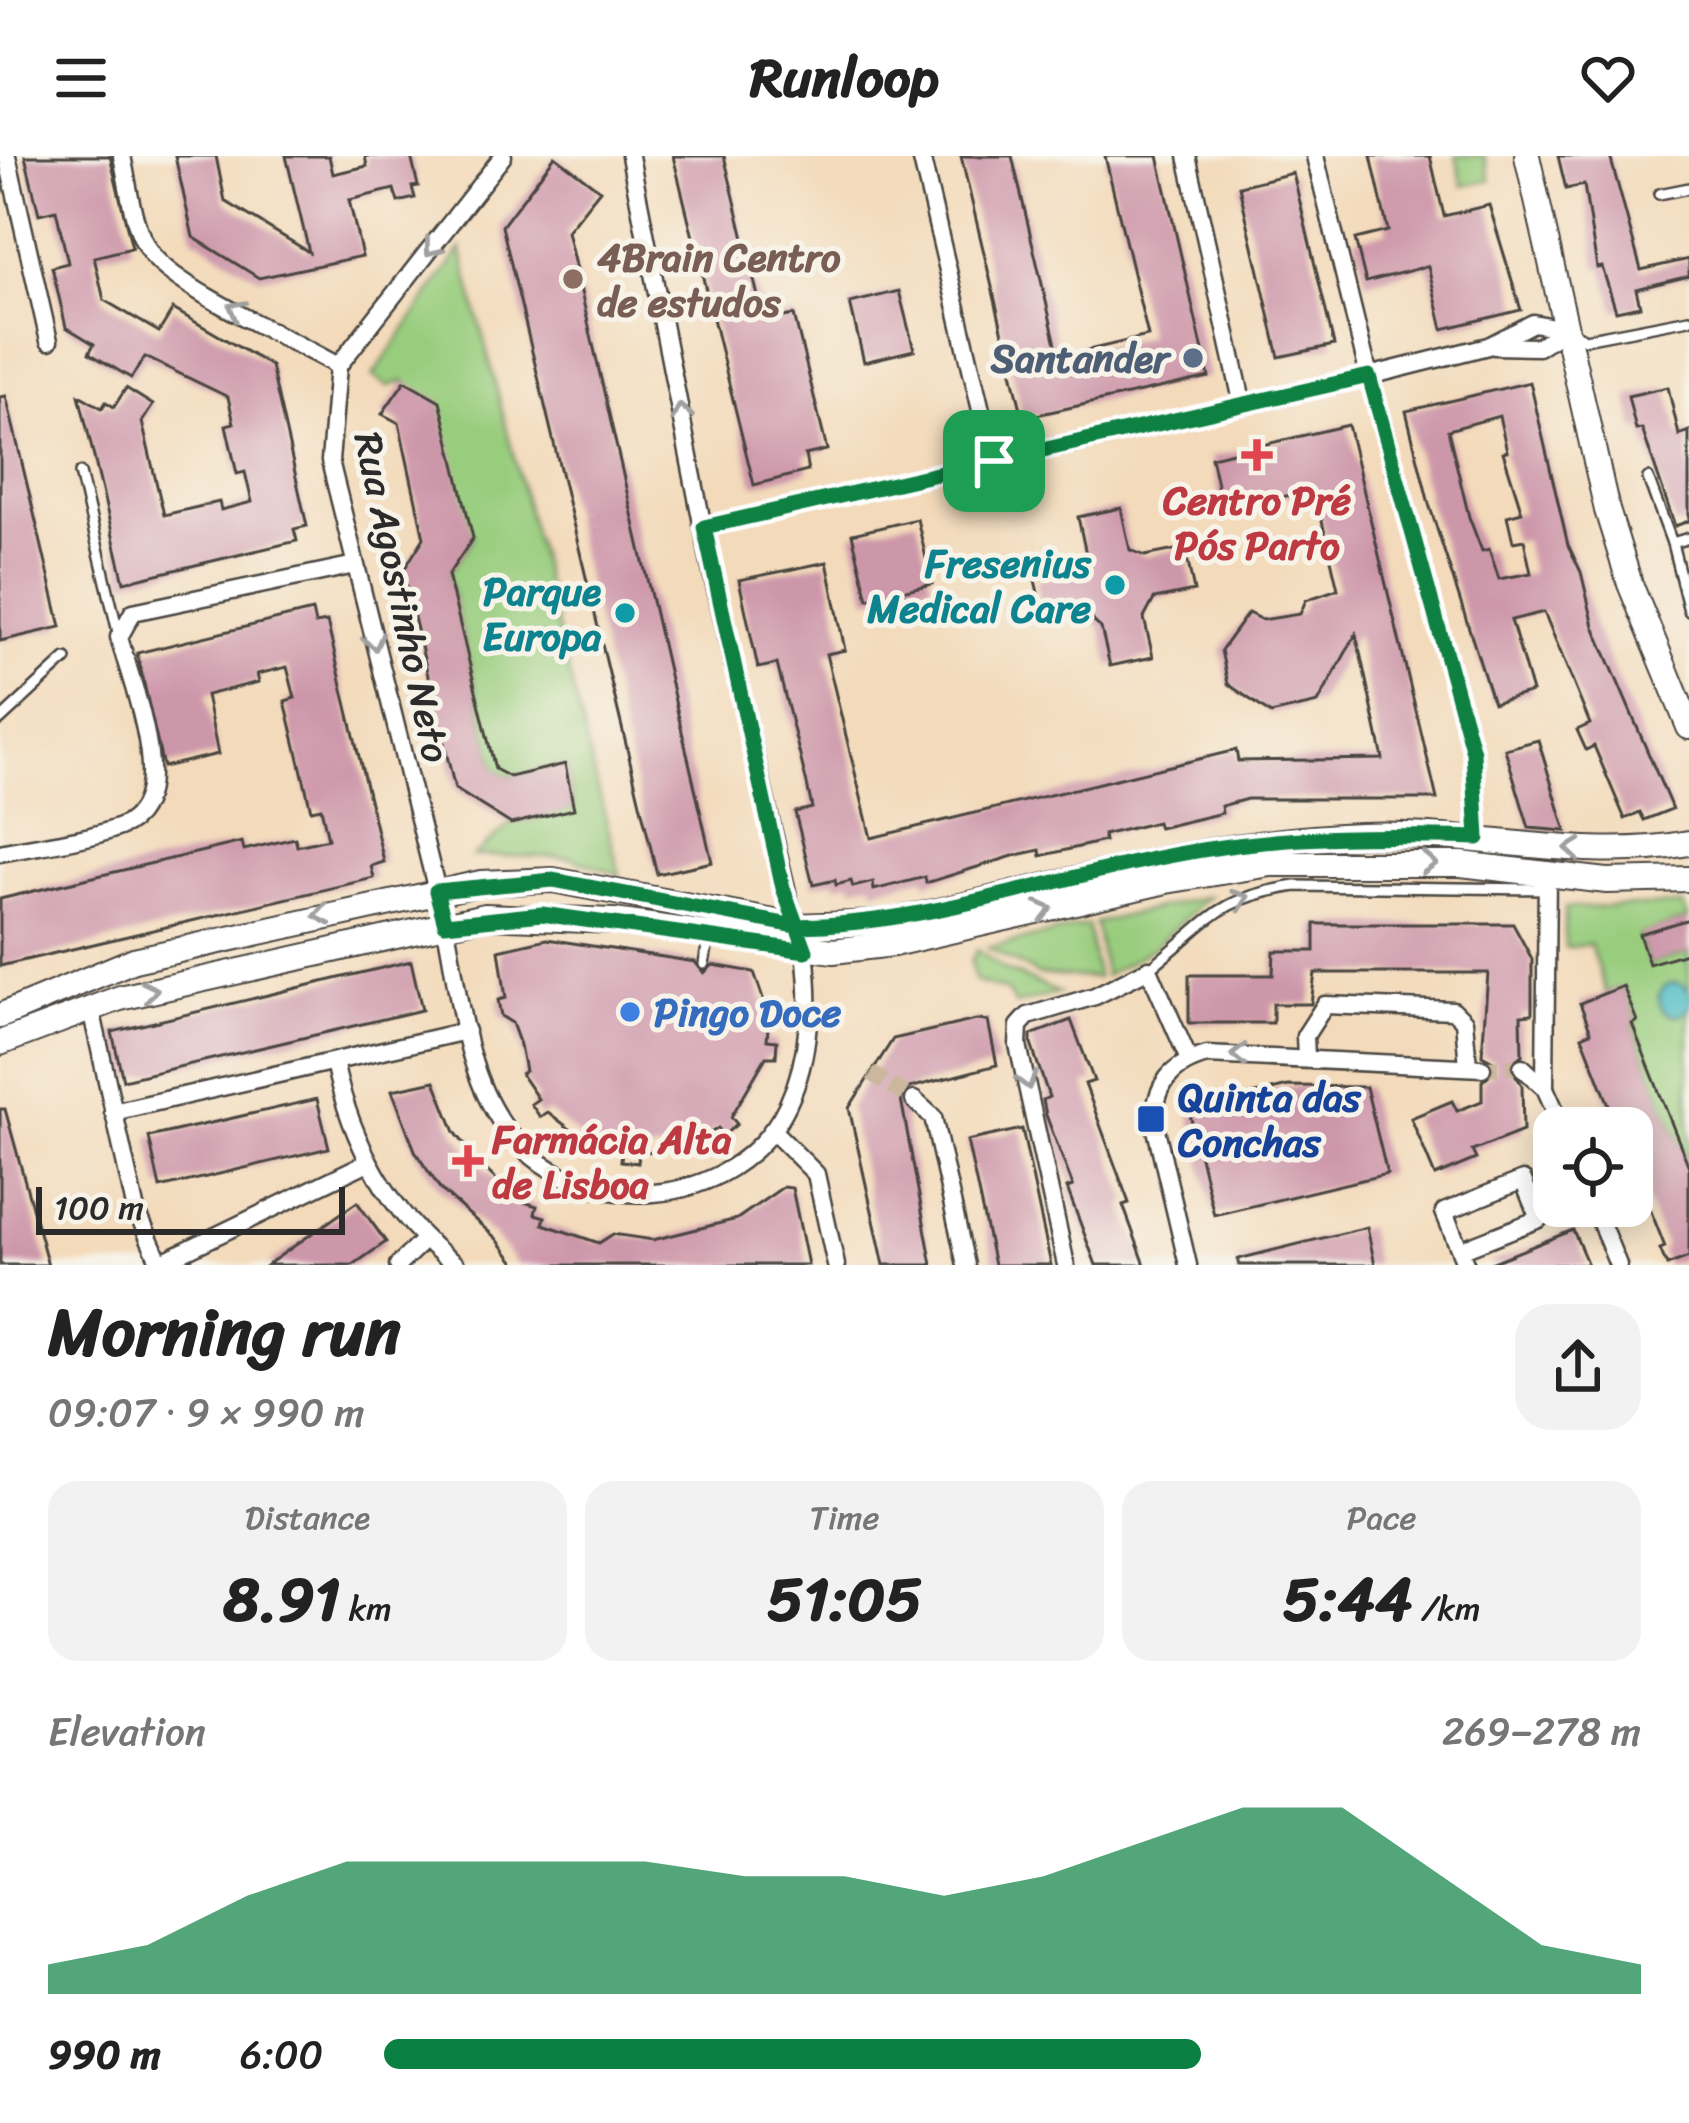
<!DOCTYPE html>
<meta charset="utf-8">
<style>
body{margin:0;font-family:Sriracha,sans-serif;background:#f2f2f2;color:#222;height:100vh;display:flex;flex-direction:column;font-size:45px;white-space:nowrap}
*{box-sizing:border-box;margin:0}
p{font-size:39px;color:#767676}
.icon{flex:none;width:66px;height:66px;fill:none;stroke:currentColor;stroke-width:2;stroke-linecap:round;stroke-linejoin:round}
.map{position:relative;height:1109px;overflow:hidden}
.details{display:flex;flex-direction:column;background:#fff;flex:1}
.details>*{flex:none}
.controls{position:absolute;left:1533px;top:951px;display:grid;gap:24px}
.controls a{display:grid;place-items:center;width:120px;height:120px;border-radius:24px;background:#fff;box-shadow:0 6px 30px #0003;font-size:60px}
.scale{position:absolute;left:36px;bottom:30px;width:309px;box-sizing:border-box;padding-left:12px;border:6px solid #2b2b2b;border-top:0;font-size:33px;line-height:42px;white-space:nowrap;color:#2b2b2b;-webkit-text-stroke:9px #f7f3e8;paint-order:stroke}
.pin{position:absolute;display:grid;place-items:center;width:102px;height:102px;color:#fff;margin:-51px;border-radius:24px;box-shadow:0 6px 18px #0006}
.round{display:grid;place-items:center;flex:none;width:126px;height:126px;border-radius:36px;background:#f2f2f2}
.summary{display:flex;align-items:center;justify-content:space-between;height:204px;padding:0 48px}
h1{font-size:66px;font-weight:800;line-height:90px}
.figures{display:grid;grid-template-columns:repeat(3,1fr);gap:18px;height:204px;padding:12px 48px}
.figures div{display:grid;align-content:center;border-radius:30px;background:#f2f2f2;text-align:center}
.figures b{font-size:60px;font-weight:800}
.figures small{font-size:33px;font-weight:400}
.figures p{font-size:33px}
.chart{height:336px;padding:24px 48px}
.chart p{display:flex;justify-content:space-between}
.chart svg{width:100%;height:216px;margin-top:12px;fill:#0b8043;opacity:.7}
ul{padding:0 48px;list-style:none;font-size:39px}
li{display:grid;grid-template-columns:192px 144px 1fr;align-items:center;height:90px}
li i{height:30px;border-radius:15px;background:#0b8043}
header{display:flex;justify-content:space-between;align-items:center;height:156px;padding:0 48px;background:#fff;font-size:54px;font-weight:800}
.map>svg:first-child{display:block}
</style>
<header><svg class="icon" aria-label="menu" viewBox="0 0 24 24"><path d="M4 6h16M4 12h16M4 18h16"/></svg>Runloop<svg class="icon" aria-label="heart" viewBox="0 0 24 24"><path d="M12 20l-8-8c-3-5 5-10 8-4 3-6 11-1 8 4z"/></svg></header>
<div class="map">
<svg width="1689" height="1109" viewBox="0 0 1689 1109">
<rect width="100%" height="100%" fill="#f7f3e8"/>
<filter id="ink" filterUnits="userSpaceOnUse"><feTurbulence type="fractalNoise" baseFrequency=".00833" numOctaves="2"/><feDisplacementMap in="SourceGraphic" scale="24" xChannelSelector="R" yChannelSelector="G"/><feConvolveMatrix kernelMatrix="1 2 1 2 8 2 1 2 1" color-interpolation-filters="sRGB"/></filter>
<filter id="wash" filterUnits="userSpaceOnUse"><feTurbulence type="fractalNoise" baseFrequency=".004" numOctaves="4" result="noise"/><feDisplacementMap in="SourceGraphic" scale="48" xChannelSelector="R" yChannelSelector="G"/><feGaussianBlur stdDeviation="2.7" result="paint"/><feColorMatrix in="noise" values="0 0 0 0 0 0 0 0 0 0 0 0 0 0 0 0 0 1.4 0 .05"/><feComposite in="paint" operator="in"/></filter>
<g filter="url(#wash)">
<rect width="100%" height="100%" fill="#f3daba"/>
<!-- green -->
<g fill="#99cd7e" stroke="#627c54" stroke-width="3">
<polygon points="1456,0 1484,0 1490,24 1463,30"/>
<polygon points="461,93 620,719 569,701 473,700 511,668 574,652 565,609 510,621 495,613 448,419 473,382 405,225 388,230 373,220"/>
<polygon points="1209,740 1154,791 1105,820 1095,767"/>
<polygon points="1683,749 1688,763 1639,779 1649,808 1689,796 1689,832 1659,839 1659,845 1679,859 1689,853 1689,1011 1632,868 1637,865 1623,831 1606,837 1590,788 1565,792 1565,752"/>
<polygon points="1087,769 1097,822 1039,819 988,792"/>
<polygon points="977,794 1003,813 1059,837 1015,849 1007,835 975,825 971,805"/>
</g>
<!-- water -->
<circle fill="#50bec6" stroke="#3e7478" stroke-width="3" cx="1675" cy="843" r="16"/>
<g id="blocks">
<!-- building -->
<g fill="#cd97aa" fill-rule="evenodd">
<polygon points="25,0 110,0 132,92 94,101 104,144 159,176 173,153 271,210 307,370 294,373 297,385 124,426 79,239 102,252 106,246 114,251 126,232 153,249 142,266 164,359 219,346 221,354 252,346 245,316 237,318 226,269 234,267 228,241 145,201 131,222 89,197 94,188 66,171 52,111 68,107 56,54 39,58"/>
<polygon points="175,0 216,0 225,45 309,96 286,0 329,0 333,18 367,10 365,0 411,0 418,30 412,31 415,42 398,46 394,33 349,44 362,100 259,122 193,81"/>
<polygon points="555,0 600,34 567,75 712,706 657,718 502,70"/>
<polygon points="673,0 724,0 764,165 794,159 827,294 805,299 808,315 754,329"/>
<polygon points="961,0 1012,0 1059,201 1148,180 1105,0 1158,0 1209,221 1023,262"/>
<polygon points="1371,0 1430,0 1444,60 1489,49 1521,154 1443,173 1428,110 1366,126 1355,83 1388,75"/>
<polygon points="1558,0 1610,0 1641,114 1689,103 1689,120 1636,133 1640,150 1616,155 1602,111 1597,112 1584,29 1566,33"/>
<polygon points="1293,17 1334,189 1279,201 1239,30"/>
<polygon points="899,135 914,194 864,206 850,147"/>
<polygon points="405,225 440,245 473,382 448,419 495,613 510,621 565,608 574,653 511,668 455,633 403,415 424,382 399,267 382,258"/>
<path d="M 1530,226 L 1568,389 L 1581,416 L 1594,470 L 1672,653 L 1644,664 L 1640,656 L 1625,663 L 1594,590 L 1586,594 L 1577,574 L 1590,568 L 1544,456 L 1511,464 L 1532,536 L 1493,547 L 1429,348 L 1406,255 ZM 1499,260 L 1507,295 L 1503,296 L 1522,356 L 1507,360 L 1513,386 L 1524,384 L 1531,417 L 1499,423 L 1489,393 L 1482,395 L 1469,361 L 1448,274 Z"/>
<polygon points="1668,231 1679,279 1689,275 1689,365 1675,370 1642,273 1636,274 1628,240"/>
<polygon points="6,240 61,471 0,485 0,241"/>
<polygon points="1348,269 1437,643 1247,643 1221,650 1222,657 1159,672 1157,666 1103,679 1104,685 1041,700 1040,694 1013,700 926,727 925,721 874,734 873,726 853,731 851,725 836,729 835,724 813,729 795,656 812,652 807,628 777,508 758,512 739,424 827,406 845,494 826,498 871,682 1236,594 1238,605 1383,603 1356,478 1318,547 1271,558 1228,528 1221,494 1248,457 1262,464 1300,458 1306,444 1338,433 1317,344 1303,337 1222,351 1211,301"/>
<polygon points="1121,352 1130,394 1145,400 1185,392 1194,435 1154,443 1144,462 1153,501 1110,510 1101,472 1085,458 1045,467 1035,424 1075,415 1087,403 1078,361"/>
<polygon points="917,363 932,428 868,443 852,378"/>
<polygon points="312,455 315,468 327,466 384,706 371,710 374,722 0,810 0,743 242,686 244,694 295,682 297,690 328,683 321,652 311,654 298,599 285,545 295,542 287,511 257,518 259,526 206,539 218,598 163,611 137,497"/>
<polygon points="1538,584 1566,675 1529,672 1505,593"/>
<polygon points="1689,763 1689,796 1649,808 1639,778"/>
<polygon points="1315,768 1513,768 1532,803 1532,858 1521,859 1522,899 1509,909 1522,929 1523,975 1472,995 1476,1003 1435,1020 1411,962 1452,945 1457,955 1482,945 1482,925 1495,914 1493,905 1482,899 1488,817 1315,817 1311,848 1273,848 1273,867 1189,867 1189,819 1273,819 1274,795 1315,795"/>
<polygon points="547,783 695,806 704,817 713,809 754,816 769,860 767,884 777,885 776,901 766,901 731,961 737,968 724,979 718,972 693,989 639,997 638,1007 621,1005 622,994 592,990 548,956 540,961 531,948 538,943 521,918 525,915 520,889 512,867 501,860 498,844 506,842 499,794"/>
<polygon points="411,805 422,854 123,924 112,876"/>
<polygon points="1623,830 1637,865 1632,868 1689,1011 1689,1101 1667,1109 1660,1093 1665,1091 1632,1007 1632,972 1618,972 1582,880 1591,876 1580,847"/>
<polygon points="976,864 988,865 997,909 909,932 901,943 932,1109 884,1109 849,952 893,883"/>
<polygon points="1071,864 1094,925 1085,928 1129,1047 1123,1049 1145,1109 1096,1109 1067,1032 1073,1030 1046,959 1043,944 1049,941 1031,888 1031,879"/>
<polygon points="435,925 455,976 478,1006 517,1044 537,1050 535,1058 545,1061 543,1068 599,1087 613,1078 653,1084 737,1063 783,1031 792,1032 808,1109 517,1109 496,1082 441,1034 416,997 392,934"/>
<polygon points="1288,930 1366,931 1387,1018 1214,1059 1189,954"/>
<polygon points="317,943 329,992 160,1032 149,981"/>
<polygon points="0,953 5,953 48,1109 0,1109"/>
<polygon points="1022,973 1039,1053 1051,1109 994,1109 967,985"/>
<polygon points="357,1046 386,1086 353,1109 267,1109"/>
<polygon points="1367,1071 1375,1109 1239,1109 1238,1103"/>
<polygon points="1573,1074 1588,1109 1488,1109 1488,1108"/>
</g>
</g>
</g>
<g filter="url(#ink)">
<use href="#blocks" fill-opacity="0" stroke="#494540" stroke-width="3"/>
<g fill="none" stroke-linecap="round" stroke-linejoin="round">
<!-- street-tunnel -->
<g stroke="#cbb79d" stroke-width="16" stroke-dasharray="16 8" stroke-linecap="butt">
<polyline points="1482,912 1522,911"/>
<polyline points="871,917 914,944"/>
</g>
<!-- lane casing -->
<g stroke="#494540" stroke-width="14">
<g id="lane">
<polyline points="1659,38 1689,32"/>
<polyline points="1570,175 1585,183 1689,163"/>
<polyline points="80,317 118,476"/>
<polyline points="1648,322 1672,387"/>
<polyline points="1689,382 1672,387 1689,455"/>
<polyline points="0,564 66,503"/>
<polyline points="704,808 709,780"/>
<path d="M 1149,813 C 1211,765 1213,743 1296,730 L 1546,733"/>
</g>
</g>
<!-- street casing -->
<g stroke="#494540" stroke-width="21">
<g id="street">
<polyline points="7,0 49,185"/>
<path d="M 122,0 C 129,31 132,73 152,99 C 182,136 293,184 338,210"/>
<polyline points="630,0 710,408 795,770"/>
<polyline points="921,0 993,305"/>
<polyline points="1187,0 1243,249"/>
<polyline points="1315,0 1369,220 1473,596 1478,682"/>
<polyline points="1494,190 1538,191 1565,173"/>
<polyline points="703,371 1369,220 1488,190 1533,167 1565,173"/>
<path d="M 0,697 C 39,689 83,685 120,671 C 182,648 131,529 119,481 L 133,456 L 355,409"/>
<polyline points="437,735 330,305 338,210 503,0"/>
<path d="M 445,768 C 459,833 463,914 504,970 C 574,1068 736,1058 788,948 C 811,899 811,847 805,795"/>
<polyline points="91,853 135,1051 160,1107 366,1007"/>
<polyline points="1306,901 1305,880 1325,849 1453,854 1464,865 1468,910"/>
<path d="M 334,906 C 351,986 390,1060 456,1109"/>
<polyline points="1522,911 1545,932 1563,972"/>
<polyline points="1545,932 1547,716"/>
<polyline points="914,944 933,961 966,1109"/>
<polyline points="113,956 466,875"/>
<polyline points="772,974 816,1018 836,1109"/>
<polyline points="1594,1050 1618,1109"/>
<polyline points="1460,1094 1539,1063 1523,1024 1444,1056 1466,1109"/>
<polyline points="398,1109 423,1085"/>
<polyline points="1066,1109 1018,889 1019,870 1028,860 1095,840 1149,813 1189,904"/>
<path d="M 1188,1109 L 1154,965 C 1156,928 1171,909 1207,899 L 1482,912"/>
</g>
</g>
<!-- secondary casing -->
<g stroke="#494540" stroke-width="28">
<g id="secondary">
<polyline points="1527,0 1607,354 1630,428 1689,571"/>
<path d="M 0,860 L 134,804 L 481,727 L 553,724 L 795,770 L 882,767 C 1042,735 1195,685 1360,679 C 1471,674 1579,707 1689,687"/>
<polyline points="0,887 120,842 485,760 614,765 833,795 893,788 1166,725 1271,708 1461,708 1607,725 1689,723"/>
</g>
</g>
<!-- lane -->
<use href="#lane" stroke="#fff" stroke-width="9"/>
<!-- street -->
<use href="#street" stroke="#fff" stroke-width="16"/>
<!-- secondary -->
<use href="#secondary" stroke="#fff" stroke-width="24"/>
</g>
<!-- one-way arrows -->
<defs><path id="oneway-chevron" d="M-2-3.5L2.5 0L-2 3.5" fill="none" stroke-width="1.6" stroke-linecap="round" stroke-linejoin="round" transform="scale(3)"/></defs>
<g stroke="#a0a0a0">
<use href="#oneway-chevron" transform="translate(432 92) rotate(128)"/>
<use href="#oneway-chevron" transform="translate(236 153) rotate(-151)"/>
<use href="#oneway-chevron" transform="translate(681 256) rotate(-101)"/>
<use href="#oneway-chevron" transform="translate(374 486) rotate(76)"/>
<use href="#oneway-chevron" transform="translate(1573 693) rotate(-174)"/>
<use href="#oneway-chevron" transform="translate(1429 707) rotate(2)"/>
<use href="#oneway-chevron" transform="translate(1241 743) rotate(-20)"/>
<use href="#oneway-chevron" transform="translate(1044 754) rotate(-14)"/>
<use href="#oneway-chevron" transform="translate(322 759) rotate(169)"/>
<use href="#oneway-chevron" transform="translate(150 835) rotate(-12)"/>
<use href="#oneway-chevron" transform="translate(1239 899) rotate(180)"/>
<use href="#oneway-chevron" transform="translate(1027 925) rotate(75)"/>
</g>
</g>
<g fill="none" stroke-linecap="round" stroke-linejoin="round" filter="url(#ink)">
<!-- route casing -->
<g stroke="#fff" stroke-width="24">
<path id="route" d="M 994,305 L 704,371 L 783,732 L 806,795 L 542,758 L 445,768 L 436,735 L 553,724 L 795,770 C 935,769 1064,716 1202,694 C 1294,679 1385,679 1478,682 L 1473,596 L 1369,220 L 994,305"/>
</g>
<!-- route -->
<use href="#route" stroke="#0b8043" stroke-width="15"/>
</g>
<!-- markers -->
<circle fill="#8d6e63" stroke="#f7f3e8" stroke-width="4.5" cx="573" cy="123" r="12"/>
<circle fill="#5c6f8a" stroke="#f7f3e8" stroke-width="4.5" cx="1193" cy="202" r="12"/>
<g fill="#e0444e" stroke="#f7f3e8" stroke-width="4.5">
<path d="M1251 281h12v12h12v12h-12v12h-12v-12h-12v-12h12z"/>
<path d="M462 987h12v12h12v12h-12v12h-12v-12h-12v-12h12z"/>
</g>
<g fill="#0f9aa8" stroke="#f7f3e8" stroke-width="4.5">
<circle cx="1115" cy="429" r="12"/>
<circle cx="625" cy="457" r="12"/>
</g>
<circle fill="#3f7fe0" stroke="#f7f3e8" stroke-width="4.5" cx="630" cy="856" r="12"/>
<rect fill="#1a4fb4" stroke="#f7f3e8" stroke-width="4.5" x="1136" y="948" width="30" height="30" rx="6"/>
<g text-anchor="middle" stroke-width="10" stroke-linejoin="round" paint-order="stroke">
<!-- education labels -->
<g font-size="39" font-weight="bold" fill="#785e54" stroke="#f7f3e8" text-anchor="start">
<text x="597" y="115">4Brain Centro<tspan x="597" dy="45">de estudos</tspan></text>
</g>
<!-- service labels -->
<g font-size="39" font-weight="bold" fill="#4e5e75" stroke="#f7f3e8" text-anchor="end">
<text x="1169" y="216">Santander</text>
</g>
<!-- health labels -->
<g font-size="39" font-weight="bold" fill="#be3a42" stroke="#f7f3e8">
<text x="1257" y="358">Centro Pré<tspan x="1257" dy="45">Pós Parto</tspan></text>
<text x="492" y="997" text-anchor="start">Farmácia Alta<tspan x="492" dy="45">de Lisboa</tspan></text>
</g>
<!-- culture labels -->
<g font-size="39" font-weight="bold" fill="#0d838f" stroke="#f7f3e8" text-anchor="end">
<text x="1091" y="421">Fresenius<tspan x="1091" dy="45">Medical Care</tspan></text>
<text x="601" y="449">Parque<tspan x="601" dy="45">Europa</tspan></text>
</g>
<!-- street labels -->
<g font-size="39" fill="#2b2b2b" stroke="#f7f3e8">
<text transform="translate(403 441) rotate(78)" y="14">Rua Agostinho Neto</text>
</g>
<!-- shop labels -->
<g font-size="39" font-weight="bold" fill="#366cbe" stroke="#f7f3e8" text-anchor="start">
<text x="654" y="870">Pingo Doce</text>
</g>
<!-- transit labels -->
<g font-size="39" font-weight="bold" fill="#164399" stroke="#f7f3e8" text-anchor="start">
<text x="1178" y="955">Quinta das<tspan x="1178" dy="45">Conchas</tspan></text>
</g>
</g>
</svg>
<div class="controls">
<a><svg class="icon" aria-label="locate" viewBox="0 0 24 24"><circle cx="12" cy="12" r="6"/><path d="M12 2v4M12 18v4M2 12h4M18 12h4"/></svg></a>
</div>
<div class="scale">100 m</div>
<div class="pin" style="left:994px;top:305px;background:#1e9e55"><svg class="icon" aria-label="arrive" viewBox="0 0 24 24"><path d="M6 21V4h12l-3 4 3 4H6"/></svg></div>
</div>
<section class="details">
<div class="summary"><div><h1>Morning run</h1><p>09:07 · 9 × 990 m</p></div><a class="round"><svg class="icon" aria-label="share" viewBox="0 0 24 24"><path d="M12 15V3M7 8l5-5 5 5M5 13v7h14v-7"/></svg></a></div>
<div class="figures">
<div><p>Distance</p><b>8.91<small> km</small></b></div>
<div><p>Time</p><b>51:05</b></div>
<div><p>Pace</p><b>5:44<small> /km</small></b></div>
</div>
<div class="chart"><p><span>Elevation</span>269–278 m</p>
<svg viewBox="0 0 160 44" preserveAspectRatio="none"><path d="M0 44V38L10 34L20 24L30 17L40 17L50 17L60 17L70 20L80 20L90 24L100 20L110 13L120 6L130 6L140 20L150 34L160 38V44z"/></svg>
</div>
<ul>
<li><b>990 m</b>6:00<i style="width:65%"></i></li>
</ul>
</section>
